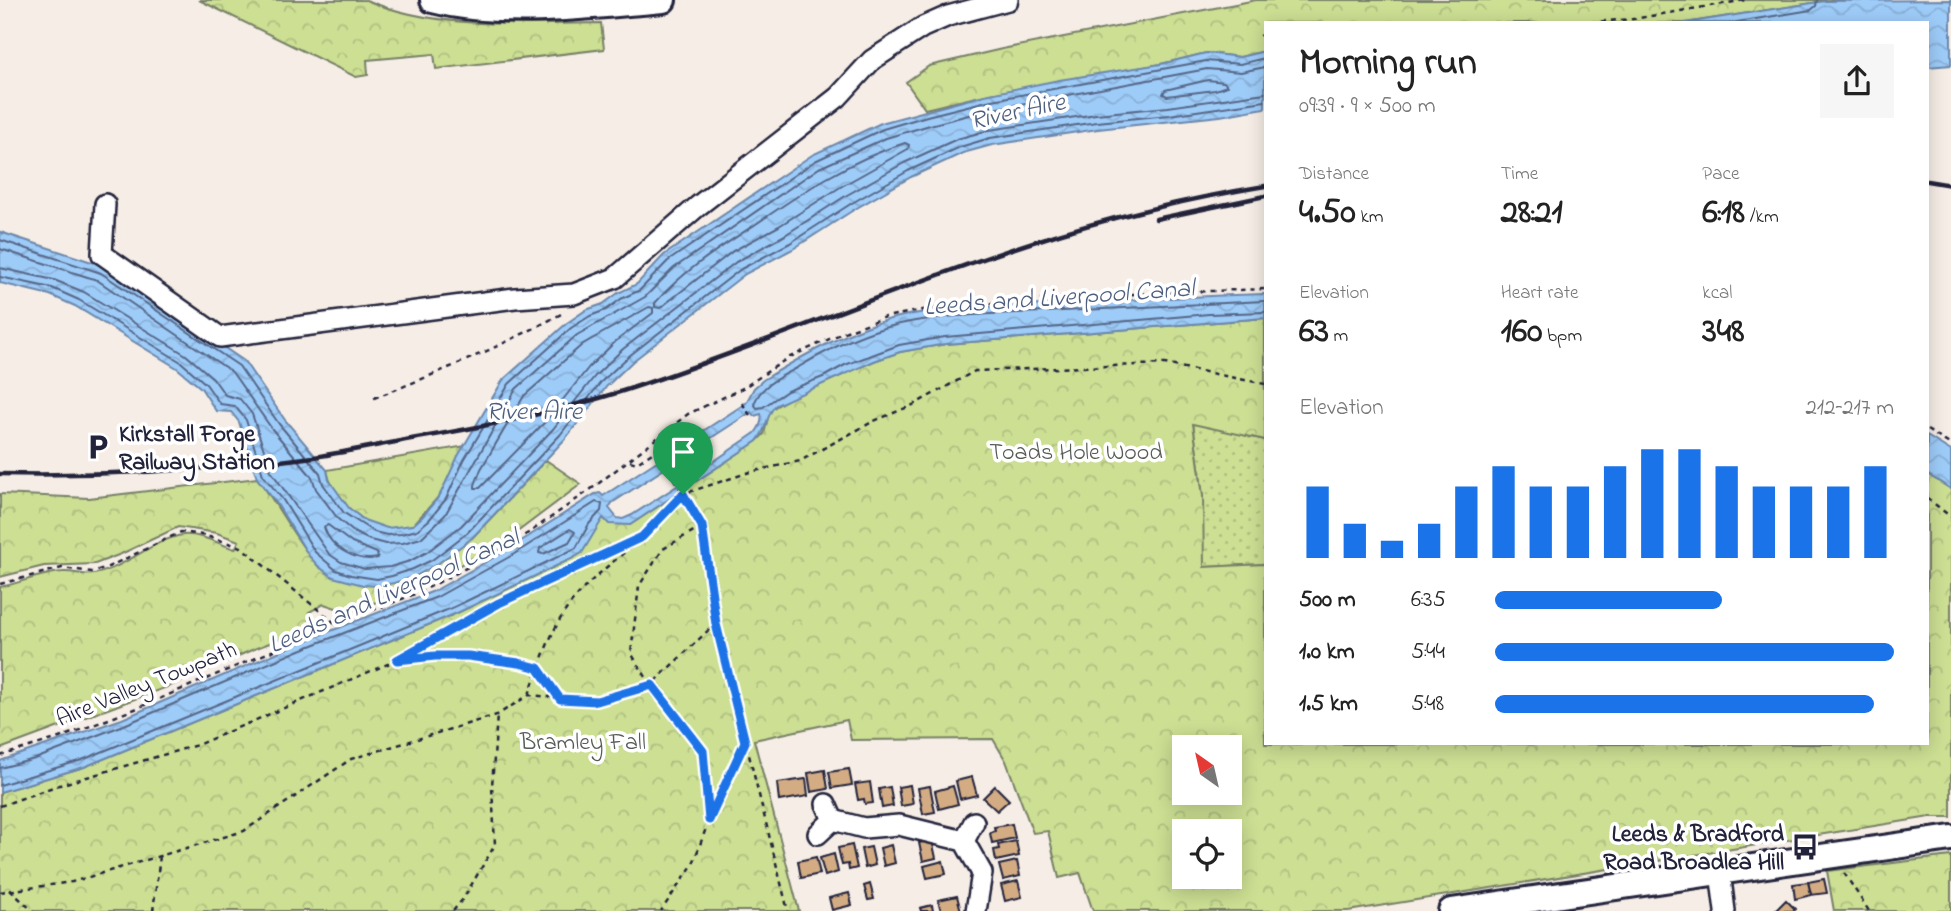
<!DOCTYPE html>
<meta charset="utf-8">
<style>
body{margin:0;font-family:"Indie Flower",sans-serif;background:#f6f6f6;color:#222;height:100vh;display:flex;flex-direction:column;font-size:26px;white-space:nowrap}
*{box-sizing:border-box;margin:0}
p{font-size:23px;color:#767676}
.icon{flex:none;width:38px;height:38px;fill:none;stroke:currentColor;stroke-width:2;stroke-linecap:round;stroke-linejoin:round}
.map{position:relative;flex:1;overflow:hidden}
.sheet{position:absolute;left:1264px;top:21px;width:665px;height:724px;display:flex;flex-direction:column;background:#fff;border-radius:0px;box-shadow:0 4px 18px #0003}
.sheet>*{flex:none}
.needle{width:46px;rotate:326deg}
.tools{position:absolute;left:1172px;top:735px;display:grid;gap:14px}
.tools a{display:grid;place-items:center;width:70px;height:70px;border-radius:0px;background:#fff;box-shadow:0 4px 18px #0003;font-size:35px}
.pin{position:absolute;display:grid;place-items:center;width:60px;height:60px;color:#fff;margin:-72px -30px;border-radius:50% 50% 50% 0;rotate:-45deg;box-shadow:0 0 7px #0007}
.pin .icon{rotate:45deg}
.round{display:grid;place-items:center;flex:none;width:74px;height:74px;border-radius:0px;background:#f6f6f6}
.summary{display:flex;align-items:center;justify-content:space-between;height:119px;padding:0 35px}
h1{font-size:38px;font-weight:700;line-height:52px}
.stats{display:grid;grid-template-columns:repeat(3,1fr);gap:10px;height:119px;padding:7px 35px}
.stats div{display:grid;align-content:center}
.stats b{font-size:35px;font-weight:700}
.stats small{font-size:19px;font-weight:400}
.stats p{font-size:19px}
.chart{height:196px;padding:14px 35px}
.chart p{display:flex;justify-content:space-between}
.chart svg{width:100%;height:126px;margin-top:7px;stroke:#1a73e8;stroke-width:6}
ul{padding:0 35px;list-style:none;font-size:23px}
li{display:grid;grid-template-columns:112px 84px 1fr;align-items:center;height:52px}
li i{height:18px;border-radius:9px;background:#1a73e8}
.map>svg:first-child{display:block}
</style>
<div class="map">
<svg width="1951" height="911" viewBox="0 0 1951 911">
<defs>
<pattern id="grass-dots" width="8" height="8" patternUnits="userSpaceOnUse" patternTransform="scale(1.75)"><rect width="8" height="8" fill="#ccdf93"/><path d="M2 2h.1M6 6h.1" fill="none" stroke="#afbf80" stroke-width="1.8" stroke-linecap="round"/></pattern>
<pattern id="forest-crowns" width="20" height="18" patternUnits="userSpaceOnUse" patternTransform="scale(1.75)"><rect width="20" height="18" fill="#ccdf93"/><path d="M2 6a3 3 0 1 1 6 0M12 15a3 3 0 1 1 6 0" fill="none" stroke="#afbf80"/></pattern>
<pattern id="water-waves" width="16" height="10" patternUnits="userSpaceOnUse" patternTransform="scale(1.75)"><rect width="16" height="10" fill="#9eccf9"/><path d="M0 5q4-4 8 0t8 0" fill="none" stroke="#88afd6"/></pattern>
</defs>
<rect width="100%" height="100%" fill="#f6eee6"/>
<filter id="ink" filterUnits="userSpaceOnUse"><feTurbulence type="fractalNoise" baseFrequency=".0143" numOctaves="2"/><feDisplacementMap in="SourceGraphic" scale="14" xChannelSelector="R" yChannelSelector="G"/><feConvolveMatrix kernelMatrix="1 2 1 2 8 2 1 2 1" color-interpolation-filters="sRGB"/></filter>
<g filter="url(#ink)">
<!-- grass -->
<polygon fill="url(#grass-dots)" stroke="#778067" stroke-width="2" points="1193,423 1265,440 1265,564 1203,567 1203,496"/>
<!-- forest -->
<g fill="url(#forest-crowns)" stroke="#778067" stroke-width="2" fill-rule="evenodd">
<path d="M 199,0 L 366,0 C 436,30 526,24 601,23 L 604,49 L 436,69 L 434,54 L 367,60 L 368,75 L 356,77 Z"/>
<polygon points="1256,0 1854,0 1825,1 1685,23 1265,23 1265,51 1240,57 1206,53 1161,64 985,95 925,109 906,82 929,66 1002,49"/>
<path d="M 1265,318 L 1265,440 L 1193,424 L 1203,496 L 1204,567 L 1265,564 L 1265,744 L 1927,744 L 1927,474 L 1951,489 L 1951,817 L 1930,817 L 1348,911 L 1093,911 L 1080,873 L 1059,878 L 1048,831 L 1033,833 L 1006,761 L 993,739 L 851,740 L 847,720 L 754,740 L 799,911 L 0,911 L 0,792 L 84,767 L 457,613 L 575,557 L 603,518 L 630,525 L 757,441 L 764,434 L 770,410 L 790,398 L 874,361 L 900,352 L 946,344 ZM 1185,747 L 1230,747 L 1230,793 L 1185,793 ZM 1185,831 L 1230,831 L 1230,877 L 1185,877 Z"/>
<path d="M 465,446 L 440,495 L 413,525 C 404,527 394,529 385,528 C 359,524 331,496 327,470 Z"/>
<path d="M 546,460 L 581,484 L 512,536 L 422,586 L 348,612 L 324,604 L 309,612 L 319,624 L 254,649 L 175,684 L 0,749 L 0,587 C 21,583 41,573 63,572 C 73,571 84,576 94,574 C 126,568 151,540 183,535 C 198,533 220,544 235,549 L 239,541 L 217,533 L 178,527 L 121,554 L 95,564 L 44,566 L 0,577 L 0,494 L 89,498 L 257,478 C 279,506 296,542 319,567 L 472,538 Z"/>
<polygon points="1951,856 1951,911 1834,911 1827,871"/>
</g>
<!-- water -->
<g fill="url(#water-waves)" stroke="#6c88ad" stroke-width="2" fill-rule="evenodd">
<polygon points="1951,0 1951,65 1927,67 1927,23 1685,23 1825,1"/>
<polygon points="1265,51 1265,108 1220,116 1098,129 992,145 963,153 911,177 855,209 793,249 745,274 633,361 607,386 565,439 472,538 436,565 416,576 394,583 377,586 363,585 333,577 319,567 309,556 277,504 257,478 239,422 231,412 216,411 201,388 177,368 75,306 50,295 0,283 0,232 104,266 244,361 285,420 327,470 329,480 349,508 364,520 387,528 413,525 423,516 440,495 458,456 503,380 567,323 586,310 603,304 618,293 637,284 664,255 812,155 881,123 985,95 1059,80 1161,64 1206,53 1240,57"/>
<path d="M 1265,294 L 1265,318 L 946,344 L 900,352 L 874,361 L 776,405 C 766,414 767,430 757,441 L 630,525 L 609,524 L 603,518 L 582,553 L 575,557 L 457,613 L 84,767 L 0,792 L 0,761 L 122,719 L 297,644 L 434,591 L 507,550 L 595,494 L 600,493 L 603,496 L 746,403 L 754,388 L 763,380 C 799,358 836,337 877,323 C 928,306 988,307 1041,305 C 1116,301 1190,296 1265,294 ZM 751,412 L 754,416 L 761,414 C 763,421 759,428 755,433 L 707,466 L 685,455 ZM 681,458 L 703,469 L 632,515 L 623,519 L 617,518 L 609,508 L 612,503 Z"/>
<polygon points="1927,436 1951,451 1951,489 1927,474"/>
</g>
<g fill="none" stroke-linecap="round" stroke-linejoin="round">
<!-- shore -->
<g stroke="#546687" stroke-width="2">
<polyline points="1731,23 1811,10 1816,6 1817,0"/>
<polygon points="1208,80 1224,82 1227,86 1215,90 1167,96 1163,94 1165,90"/>
<path d="M 905,143 L 909,145 L 908,149 L 842,186 L 779,226 L 733,251 L 660,308 L 655,307 L 655,303 C 683,271 718,249 753,226 C 801,193 849,160 905,143 Z"/>
<polyline points="0,240 101,273 239,366 279,424 320,473 323,484 344,513 374,532 387,535 401,534 417,530 429,520 446,499 464,460 509,384 571,328 590,316 606,310 621,299 640,290 668,261 815,161 883,129 927,116 987,101 1206,61 1240,64 1265,58"/>
<polyline points="0,249 97,280 232,372 272,429 312,477 316,489 338,519 355,533 370,540 386,544 403,543 421,538 445,515 516,389 577,335 645,297 674,268 819,168 886,138 930,125 988,110 1207,69 1241,72 1265,67"/>
<polyline points="0,268 54,280 84,292 186,355 213,378 225,395 240,399 252,414 271,471 329,554 341,562 365,569 390,567 410,561 427,552 461,526 553,429 595,376 623,349 736,262 785,235 847,195 904,163 957,139 989,130 1096,114 1168,107 1265,93"/>
<polyline points="0,277 52,288 79,300 181,362 206,384 220,404 235,406 246,420 263,475 283,500 315,552 336,570 351,575 377,579 392,576 413,569 432,560 467,533 560,435 601,382 629,356 741,269 790,243 852,203 908,171 960,147 990,138 1097,122 1169,115 1265,101"/>
<path d="M 1265,301 C 1191,305 1117,308 1042,312 C 990,314 935,314 884,328 C 854,336 824,352 797,368 C 780,377 761,385 754,404 L 757,408 L 763,407 L 787,391 L 823,377 L 845,365 L 899,345 L 945,337 L 1209,314 L 1265,312"/>
<polygon points="649,307 653,308 653,313 616,341 589,367 545,422 480,488 475,488 475,485 481,469 524,396 583,344"/>
<path d="M 328,525 L 352,543 L 377,553 L 378,558 C 357,563 330,548 324,527 Z"/>
<polygon points="570,529 575,532 569,542 543,554 539,553 540,548"/>
<polyline points="0,768 35,759 124,725 300,650 437,597 511,556 596,502 602,504 601,511 589,524 576,548 454,607 82,760 0,785"/>
</g>
</g>
<!-- building -->
<g fill="#d3ac84" stroke="#22223b" stroke-width="2">
<polygon points="849,769 852,785 832,788 829,772"/>
<polygon points="825,770 828,789 811,792 808,773"/>
<polygon points="972,777 977,795 960,799 956,781"/>
<polygon points="806,779 808,796 779,801 777,783"/>
<polygon points="870,782 873,803 865,804 864,799 858,800 855,784"/>
<polygon points="910,785 913,804 901,806 898,787"/>
<polygon points="930,786 935,812 923,814 918,788"/>
<polygon points="953,786 958,804 939,809 935,791"/>
<polygon points="995,786 1009,800 997,811 983,798"/>
<polygon points="890,787 893,806 882,808 879,789"/>
<polygon points="1012,824 1015,838 992,843 990,833 995,831 994,827"/>
<polygon points="932,840 936,858 923,861 919,843"/>
<polygon points="1016,841 1019,856 996,861 994,850 999,849 998,845"/>
<polygon points="852,845 857,868 849,870 848,864 842,865 838,848"/>
<polygon points="891,845 895,863 884,866 880,848"/>
<polygon points="871,847 875,865 865,868 861,849"/>
<polygon points="834,854 838,872 825,876 820,858"/>
<polygon points="816,857 820,874 801,878 798,861"/>
<polygon points="943,861 946,874 927,878 924,866"/>
<polygon points="1017,861 1020,876 1003,880 999,865"/>
<polygon points="1824,879 1827,893 1811,895 1808,882"/>
<polygon points="1018,881 1022,897 1005,901 1001,885"/>
<polygon points="1808,882 1811,895 1795,899 1793,884"/>
<polygon points="870,884 874,899 868,900 864,886"/>
<polygon points="849,893 852,905 832,910 829,898"/>
<polygon points="957,896 961,911 941,911 938,900"/>
<polygon points="1786,900 1795,909 1793,911 1775,911"/>
<polygon points="932,905 933,911 921,911 920,908"/>
</g>
<g fill="none" stroke-linecap="round" stroke-linejoin="round">
<!-- minor casing -->
<g stroke="#22223b" stroke-width="24">
<g id="minor">
<polyline points="105,204 102,254 220,337 515,298 574,294 615,278 698,206 838,97 872,60 923,27 948,16 1008,0"/>
<polyline points="833,820 864,828 899,825 964,841 982,873 976,911"/>
<polyline points="818,834 833,820 826,804"/>
<polyline points="964,841 974,822"/>
<polyline points="1720,872 1725,911"/>
</g>
</g>
<!-- major casing -->
<g stroke="#22223b" stroke-width="30">
<g id="major">
<path d="M 433,0 C 504,18 590,6 663,0"/>
<polyline points="1451,911 1951,838"/>
</g>
</g>
<!-- path -->
<g stroke="#22223b" stroke-width="2.5" stroke-dasharray="5 5" stroke-linecap="butt">
<polyline points="1581,23 1633,19 1746,0"/>
<polyline points="1260,36 1265,35"/>
<path d="M 374,398 C 439,373 502,346 563,313"/>
<polyline points="742,403 750,415"/>
<polyline points="1927,430 1951,445"/>
<polyline points="699,431 707,442"/>
<polyline points="630,461 637,463 652,453 660,457 703,525 716,623 788,911"/>
<polyline points="672,473 686,463 690,457"/>
<polyline points="1927,498 1951,517"/>
<polyline points="702,526 663,549 639,586 631,653 651,685 716,623"/>
<polyline points="0,584 62,568 92,572 108,567 181,532 203,535 241,547 336,624"/>
<polyline points="397,660 499,603 642,537 683,494 750,472 800,461 874,421 913,405 975,371 1165,364 1265,384"/>
<path d="M 529,695 C 538,668 550,633 566,610 C 585,582 615,561 640,539"/>
<polyline points="0,756 59,738 135,709 336,624 418,593 491,555 530,532 590,490 688,414 743,388 788,358 847,331 885,317 940,307 1107,295 1265,289"/>
<polyline points="0,806 56,786 197,745 397,660 435,656 469,656 519,662 538,668 560,699"/>
<polyline points="710,817 744,744"/>
<polyline points="1844,873 1869,911"/>
<polyline points="10,890 33,911"/>
<polyline points="0,892 72,882 244,831 351,759 497,715 529,695 597,701 651,685 703,751 709,820 693,864 661,911"/>
<polyline points="153,911 160,856"/>
<polyline points="453,911 463,899 495,845 492,786 497,715"/>
</g>
<!-- minor -->
<use href="#minor" stroke="#fff" stroke-width="19"/>
<!-- major -->
<use href="#major" stroke="#fff" stroke-width="24"/>
<!-- rail -->
<g stroke="#22223b" stroke-width="4.5">
<polyline points="1927,181 1951,185"/>
<polyline points="1156,219 1265,196"/>
<path d="M 0,474 C 104,476 211,470 314,457 C 347,452 379,445 411,439 C 484,427 558,412 629,389 C 764,345 894,287 1030,243 C 1107,218 1186,199 1265,186"/>
</g>
</g>
</g>
<g fill="none" stroke-linecap="round" stroke-linejoin="round" filter="url(#ink)">
<!-- route casing -->
<g stroke="#fff" stroke-width="14">
<polygon id="route" points="683,494 702,526 716,624 745,742 709,820 703,751 652,685 597,701 560,699 538,668 519,663 468,656 435,656 397,660 499,603 642,537"/>
</g>
<!-- route -->
<use href="#route" stroke="#1a73e8" stroke-width="9"/>
</g>
<!-- icons -->
<defs>
<g id="parking-bare" transform="scale(2.1)"><path d="M-3.5-5.5H1a3.5 3.5 0 0 1 0 7H-1V5.5H-3.5ZM-1-3.4V-.6H.8a1.4 1.4 0 0 0 0-2.8Z" fill="#22223b" stroke="#fff" stroke-width="2.5" paint-order="stroke"/></g>
<g id="bus-bare" transform="scale(2.1)"><path d="M-5-6H5V4H4V6H2V4H-2V6H-4V4H-5ZM-3.5-4V0h7V-4ZM-3.5 1.2v1.5H-2V1.2ZM2 1.2v1.5H3.5V1.2Z" fill="#22223b" stroke="#fff" stroke-width="2.5" paint-order="stroke"/></g>
</defs>
<g fill-rule="evenodd">
<use href="#parking-bare" x="98" y="447"/>
<use href="#bus-bare" x="1805" y="847"/>
</g>
<g text-anchor="middle" stroke-width="7" stroke-linejoin="round" paint-order="stroke">
<!-- poi labels -->
<g font-size="24" font-weight="bold" fill="#22223b" stroke="#fff" text-anchor="start">
<text x="119" y="441">Kirkstall Forge<tspan x="119" dy="28">Railway Station</tspan></text>
<text x="1784" y="841" text-anchor="end">Leeds &amp; Bradford<tspan x="1784" dy="28">Road Broadlea Hill</tspan></text>
</g>
<!-- park labels -->
<g font-size="24" fill="#555b55" stroke="#fff">
<text x="1076" y="459">Toads Hole Wood</text>
<text x="583" y="749">Bramley Fall</text>
</g>
<!-- street labels -->
<g font-size="24" fill="#22223b" stroke="#fff">
<text transform="translate(146 683) rotate(-22)" y="8">Aire Valley Towpath</text>
</g>
<!-- water labels -->
<g font-size="26" font-style="italic" fill="#4d5e7e" stroke="#fff">
<text transform="translate(1017 110) rotate(-12)" y="9">River Aire</text>
<text transform="translate(1059 296) rotate(-4)" y="9">Leeds and Liverpool Canal</text>
<text x="534" y="419">River Aire</text>
<text transform="translate(393 590) rotate(-24)" y="9">Leeds and Liverpool Canal</text>
</g>
</g>
</svg>
<div class="tools">
<a><svg class="needle" viewBox="-14 -14 28 28"><path d="M0-13l5 13h-10z" fill="#e53935"/><path d="M0 13l5-13h-10z" fill="#767676"/></svg></a>
<a><svg class="icon" aria-label="locate" viewBox="0 0 24 24"><circle cx="12" cy="12" r="6"/><path d="M12 2v4M12 18v4M2 12h4M18 12h4"/></svg></a>
</div>
<div class="pin" style="left:683px;top:494px;background:#1e9e55"><svg class="icon" aria-label="arrive" viewBox="0 0 24 24"><path d="M6 21V4h12l-3 4 3 4H6"/></svg></div>
<section class="sheet">
<div class="summary"><div><h1>Morning run</h1><p>09:39 · 9 × 500 m</p></div><a class="round"><svg class="icon" aria-label="share" viewBox="0 0 24 24"><path d="M12 15V3M7 8l5-5 5 5M5 13v7h14v-7"/></svg></a></div>
<div class="stats">
<div><p>Distance</p><b>4.50<small> km</small></b></div>
<div><p>Time</p><b>28:21</b></div>
<div><p>Pace</p><b>6:18<small> /km</small></b></div>
</div>
<div class="stats">
<div><p>Elevation</p><b>63<small> m</small></b></div>
<div><p>Heart rate</p><b>160<small> bpm</small></b></div>
<div><p>kcal</p><b>348</b></div>
</div>
<div class="chart"><p><span>Elevation</span>212–217 m</p>
<svg viewBox="0 0 160 44" preserveAspectRatio="none"><path d="M5 44V19M15 44V32M25 44V38M35 44V32M45 44V19M55 44V12M65 44V19M75 44V19M85 44V12M95 44V6M105 44V6M115 44V12M125 44V19M135 44V19M145 44V19M155 44V12"/></svg>
</div>
<ul>
<li><b>500 m</b>6:35<i style="width:57%"></i></li>
<li><b>1.0 km</b>5:44<i style="width:100%"></i></li>
<li><b>1.5 km</b>5:48<i style="width:95%"></i></li>
</ul>
</section>
</div>
